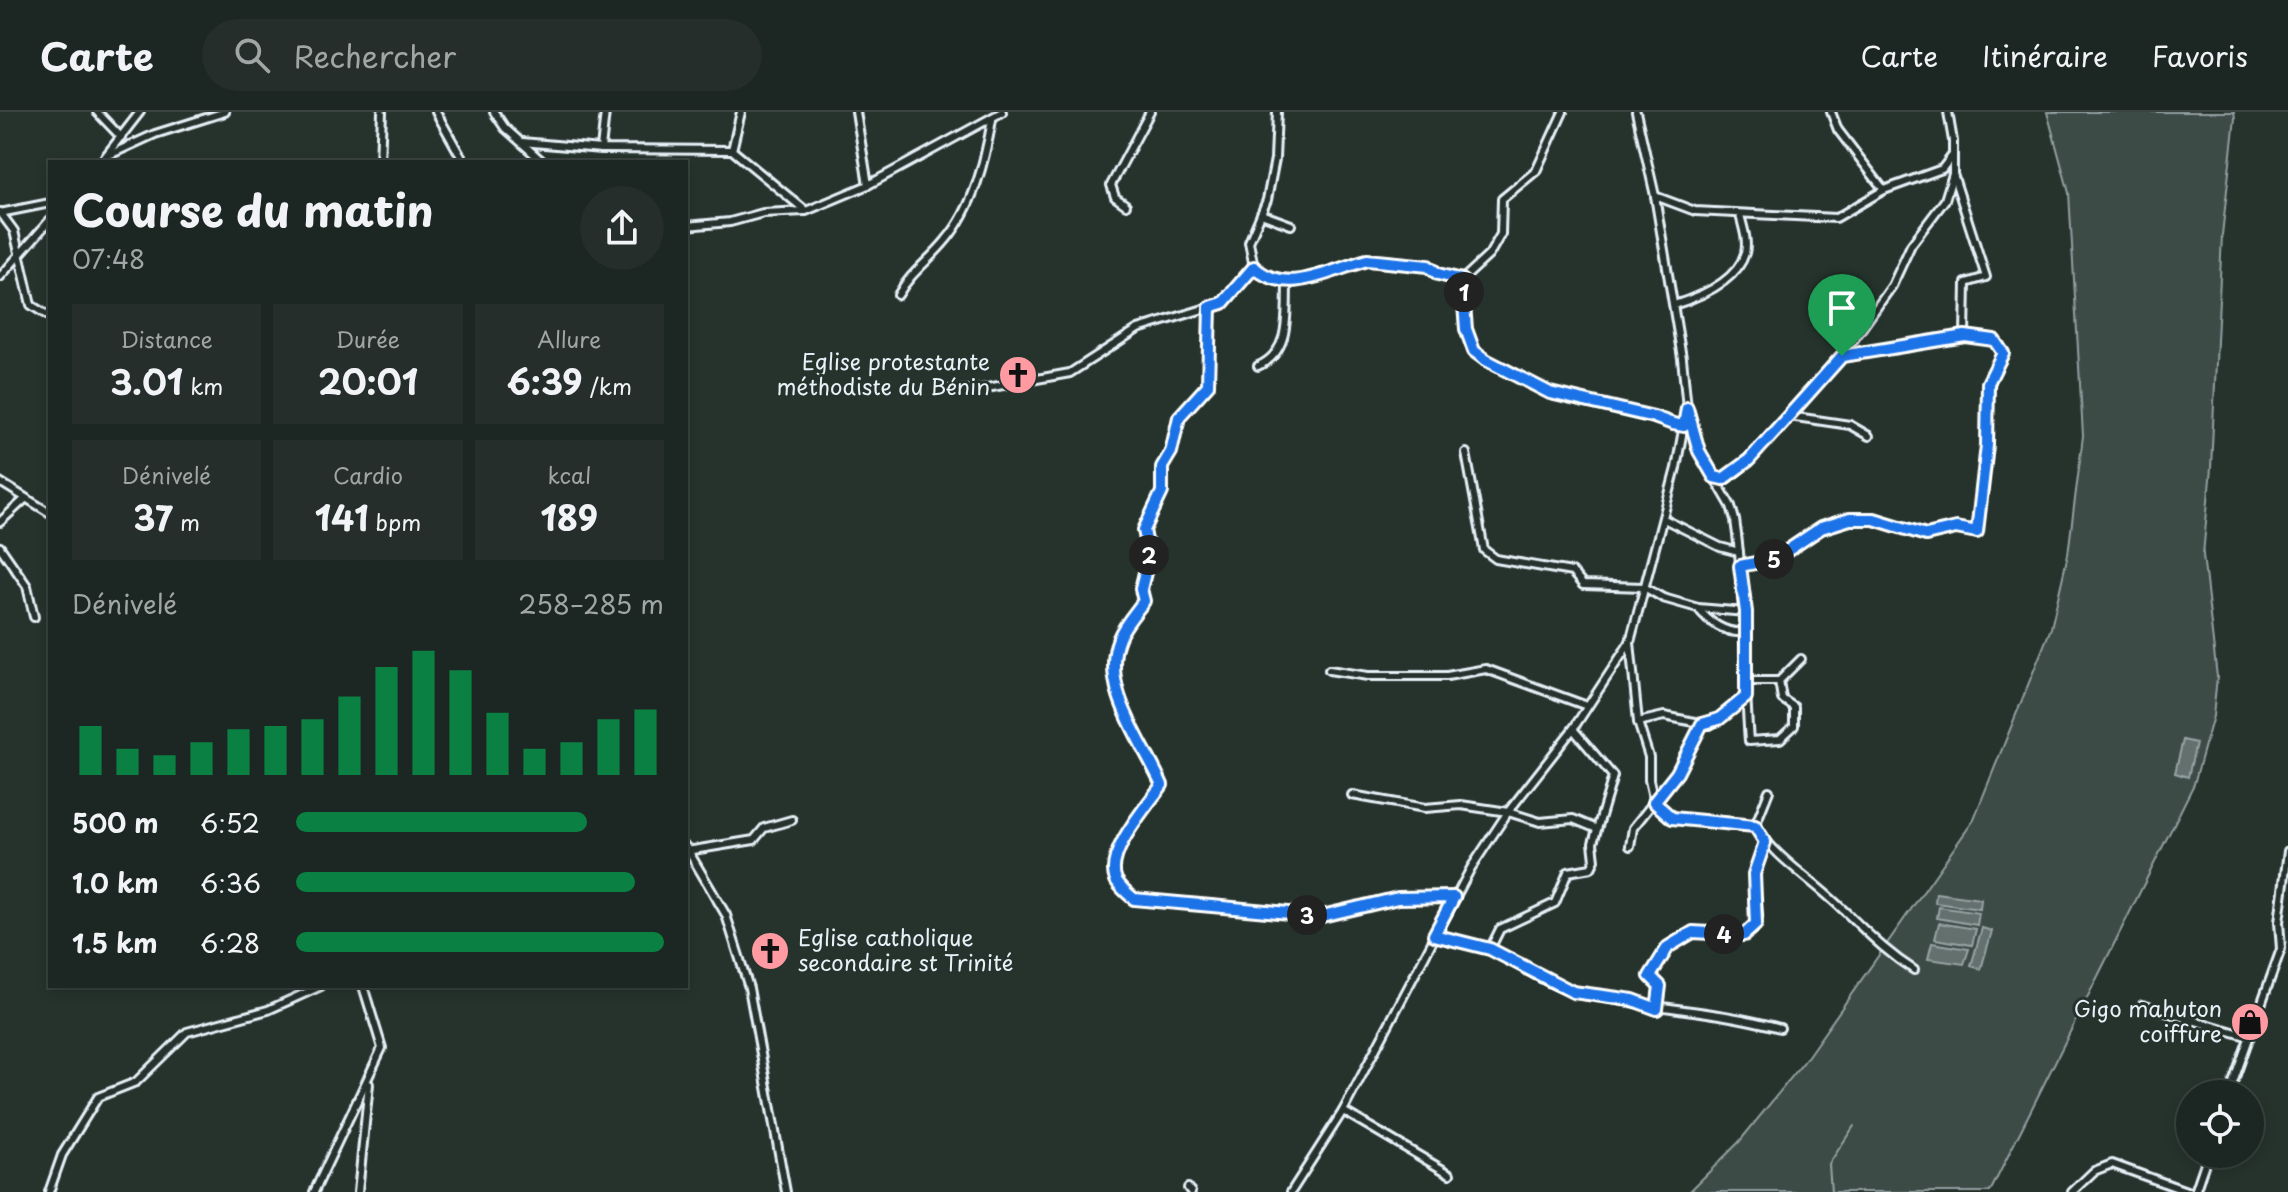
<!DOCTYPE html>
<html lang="fr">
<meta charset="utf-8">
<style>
body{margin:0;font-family:"Playpen Sans",sans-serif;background:#252e2a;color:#f1f3f6;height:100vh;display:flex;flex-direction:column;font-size:30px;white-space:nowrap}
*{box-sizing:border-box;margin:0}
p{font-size:26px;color:#a0a5a5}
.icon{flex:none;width:44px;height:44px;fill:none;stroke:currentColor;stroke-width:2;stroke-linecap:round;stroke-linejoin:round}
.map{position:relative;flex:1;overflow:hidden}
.drawer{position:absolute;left:48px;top:48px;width:640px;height:828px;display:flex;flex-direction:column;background:#1c2622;border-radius:0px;box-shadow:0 4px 12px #0003,0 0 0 2px #3a4340}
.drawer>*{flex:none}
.controls{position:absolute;left:2176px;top:968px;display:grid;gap:16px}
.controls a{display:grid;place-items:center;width:88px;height:88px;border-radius:50%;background:#1c2622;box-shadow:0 4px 12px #0003,0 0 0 2px #3a4340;font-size:40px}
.pin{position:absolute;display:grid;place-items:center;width:68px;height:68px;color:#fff;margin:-82px -34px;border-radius:50% 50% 50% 0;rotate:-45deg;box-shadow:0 0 8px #0007}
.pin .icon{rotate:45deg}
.km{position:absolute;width:40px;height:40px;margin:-20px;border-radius:50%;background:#222;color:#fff;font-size:22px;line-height:40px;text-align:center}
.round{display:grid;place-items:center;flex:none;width:84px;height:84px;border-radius:42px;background:#252e2a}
.head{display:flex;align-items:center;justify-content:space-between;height:136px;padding:0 24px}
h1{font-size:44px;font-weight:700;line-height:60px}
.metrics{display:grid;grid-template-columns:repeat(3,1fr);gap:12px;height:136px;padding:8px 24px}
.metrics div{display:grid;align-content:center;border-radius:0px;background:#252e2a;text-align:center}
.metrics b{font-size:34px;font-weight:700}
.metrics small{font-size:22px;font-weight:400}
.metrics p{font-size:22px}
.chart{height:224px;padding:16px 24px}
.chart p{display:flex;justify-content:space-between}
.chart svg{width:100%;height:144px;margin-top:8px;stroke:#0b8043;stroke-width:6}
ul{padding:0 24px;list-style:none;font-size:26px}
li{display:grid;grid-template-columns:128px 96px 1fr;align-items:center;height:60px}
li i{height:20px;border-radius:10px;background:#0b8043}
header{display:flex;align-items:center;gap:48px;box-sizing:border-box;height:112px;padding:0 40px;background:#1c2622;border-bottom:2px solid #3a4340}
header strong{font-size:38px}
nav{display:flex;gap:44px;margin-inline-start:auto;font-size:28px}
.search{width:560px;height:72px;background:#252e2a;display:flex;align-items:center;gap:20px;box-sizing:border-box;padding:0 28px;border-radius:44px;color:#a0a5a5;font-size:30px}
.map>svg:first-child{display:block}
</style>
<header>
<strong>Carte</strong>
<div class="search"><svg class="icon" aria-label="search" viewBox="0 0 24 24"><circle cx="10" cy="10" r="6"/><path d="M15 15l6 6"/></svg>Rechercher</div>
<nav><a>Carte</a><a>Itinéraire</a><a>Favoris</a></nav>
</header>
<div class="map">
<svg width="2288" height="1080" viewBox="0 0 2288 1080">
<rect width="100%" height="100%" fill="#26332d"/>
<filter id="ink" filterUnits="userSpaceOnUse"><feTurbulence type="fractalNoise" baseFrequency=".0125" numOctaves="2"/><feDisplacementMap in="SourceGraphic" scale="16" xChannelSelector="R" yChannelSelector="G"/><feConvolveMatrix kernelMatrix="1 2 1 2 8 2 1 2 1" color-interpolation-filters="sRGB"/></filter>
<g filter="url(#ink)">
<!-- green -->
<polygon fill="#3e4b47" stroke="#939ea0" stroke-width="2" points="2047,0 2234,0 2235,6 2222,123 2211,356 2203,443 2217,565 2213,604 2194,672 1990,1080 1689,1080 1739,1030 1803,951 1973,709 2051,516 2068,442 2083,324 2069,81"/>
<!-- water -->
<g fill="#636f6d" stroke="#98a3a5" stroke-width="2">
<polygon points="2183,628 2196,631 2188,665 2175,661"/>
<polygon points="1936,781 1981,787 1980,797 1935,791"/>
<polygon points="1939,795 1979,801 1977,813 1937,806"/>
<polygon points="1939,811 1976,817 1972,833 1935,827"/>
<polygon points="1982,816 1992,819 1981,857 1971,854"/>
<polygon points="1932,831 1969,837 1964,852 1928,847"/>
</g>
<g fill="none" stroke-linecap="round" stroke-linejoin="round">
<!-- stream -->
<polyline stroke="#98a3a5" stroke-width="2" points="1831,1080 1829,1052 1854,1014"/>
<!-- street casing -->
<g stroke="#e8f1f8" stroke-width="12">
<g id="street">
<polyline points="97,0 121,25"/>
<polyline points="436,0 464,50"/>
<polyline points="494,0 505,16 543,50"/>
<polyline points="856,0 868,73"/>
<polyline points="1277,0 1275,47 1267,88 1249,130 1254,155 1262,162 1287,172 1367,148 1428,154 1438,162 1462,168 1466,217 1474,239 1486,248 1550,281 1684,314"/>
<polyline points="1831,0 1838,18 1884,78"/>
<polyline points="522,30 601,37 732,38 806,99 868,73 1002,0"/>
<polyline points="601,37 605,0"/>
<polyline points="732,38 741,0"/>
<polyline points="107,44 155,22 225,0"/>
<polyline points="101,50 140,0"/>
<polyline points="380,50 382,0"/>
<polyline points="1953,62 1986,165 1966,171 1965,224"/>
<polyline points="1655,84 1695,99 1836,106 1884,78 1942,57 1952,44"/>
<polyline points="1126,93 1115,85 1111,73 1150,0"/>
<polyline points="0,100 14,119 31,193 50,205"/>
<polyline points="0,101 50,91"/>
<polyline points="1261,102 1291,113"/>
<polyline points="686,114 730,110 763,101 805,99"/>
<path d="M 1254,155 L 1223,191 L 1210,195 L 1208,273 L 1179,305 L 1171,340 L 1162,355 L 1162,380 L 1144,418 L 1149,444 L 1141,477 L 1144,489 C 1136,500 1124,513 1119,526 C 1099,577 1143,629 1162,673 C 1147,693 1105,742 1116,768 C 1120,775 1128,782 1134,787 L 1322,804 L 1398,786 L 1454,785"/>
<polyline points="0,165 50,108"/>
<polyline points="1462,168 1489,143 1501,122 1502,87 1536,59 1563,0"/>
<path d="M 898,183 C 911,160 930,148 946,128 C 974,95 985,48 992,8"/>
<path d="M 1674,193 C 1699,185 1737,170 1745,141 C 1748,129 1743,115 1740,103"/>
<polyline points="1842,244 1892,174 1911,133 1945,88 1953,62 1953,29 1948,0"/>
<path d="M 1258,254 C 1291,240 1286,203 1287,172"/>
<polyline points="946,278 976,278 1070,261 1138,217 1210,195"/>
<path d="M 1688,300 L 1699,339 L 1731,394 L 1735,408 C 1746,482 1743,555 1749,629 L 1780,627 L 1794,614 L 1794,595 L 1782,587 L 1779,569"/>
<polyline points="1789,304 1850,313 1869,324"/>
<polyline points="1466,341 1484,438 1496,447 1572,460 1583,473 1644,475 1663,486 1698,496 1746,500"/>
<path d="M 1714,365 L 1726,367 L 1737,359 L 1842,244 L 1965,224 L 1988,226 L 1999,233 L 2002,246 C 1981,273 1990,299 1988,331 C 1986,361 1982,391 1977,420 L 1956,416 L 1926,423 L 1874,407 L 1850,407 L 1821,416 L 1775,447 L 1740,454"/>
<polyline points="0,370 50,401"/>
<polyline points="1664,407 1720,435 1739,440"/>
<polyline points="0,410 25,387"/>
<polyline points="0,435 27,474 34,505"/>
<path d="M 1698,496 C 1708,510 1726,522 1744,520"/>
<path d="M 1630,530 L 1638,610 L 1649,645 L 1649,668 L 1654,690 L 1672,706 L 1755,714 C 1773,742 1803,762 1828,784 C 1858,810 1879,836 1914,858"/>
<polyline points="1329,558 1368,564 1447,564 1486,557 1587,594"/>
<polyline points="1745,569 1779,569 1801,547"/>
<polyline points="1638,610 1664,604 1710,613 1746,585"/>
<polyline points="1352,683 1425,696 1461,693 1508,700 1540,710 1573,707 1597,717"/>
<polyline points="1755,714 1769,679"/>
<polyline points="1630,734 1633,716 1677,661 1702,612"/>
<polyline points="686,735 726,803 749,876 786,1080"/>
<polyline points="687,739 754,728 764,716 792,708"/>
<path d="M 1434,823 C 1453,830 1475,831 1493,839 C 1520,851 1547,874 1575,880 C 1643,896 1712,897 1780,916"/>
<polyline points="1490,837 1500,817 1555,791 1568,760 1591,756 1595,748 1593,731 1613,664 1573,617"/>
<polyline points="2142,893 2250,925"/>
<path d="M 1657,897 L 1660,874 L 1650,864 C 1657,856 1660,844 1667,836 C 1697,804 1726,835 1753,818 L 1758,804 L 1754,762 L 1765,730"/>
<polyline points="2229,982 2281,837 2279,810 2288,739"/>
<polyline points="1343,999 1450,1062"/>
<polyline points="1188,1076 1191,1080"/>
<polyline points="49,1080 62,1043 98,985 136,970 187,920 268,898 321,874"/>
<polyline points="314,1080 382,936 363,874"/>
<polyline points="358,1080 369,972"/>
<polyline points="1291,1080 1343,999 1471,756 1508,700 1573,617 1630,530 1676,356 1687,296 1682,246 1655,84 1636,0"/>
<polyline points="2072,1080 2094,1059 2112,1052 2189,1080"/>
<polyline points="2195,1080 2208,1042"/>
</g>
</g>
<!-- street -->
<use href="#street" stroke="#26332d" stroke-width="6"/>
</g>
</g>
<g fill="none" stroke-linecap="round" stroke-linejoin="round" filter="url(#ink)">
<!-- route casing -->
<g stroke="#fff" stroke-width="16">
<path id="route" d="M 1367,148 L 1428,154 L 1438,162 L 1462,168 L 1466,217 L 1474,239 L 1486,248 L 1550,281 L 1654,305 L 1673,312 L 1684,314 L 1687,296 L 1699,339 L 1714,365 L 1723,367 L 1749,348 L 1842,244 L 1965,224 L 1994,228 L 2003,241 L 1988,271 L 1987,333 L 1977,420 L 1956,416 L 1926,423 L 1874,407 L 1850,407 L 1821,416 L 1775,447 L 1740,454 L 1746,500 L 1746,585 L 1719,607 L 1702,612 L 1677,661 L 1654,690 L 1672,706 L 1755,714 L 1765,730 L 1754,762 L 1756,812 L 1744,823 L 1693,820 L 1668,835 L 1650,864 L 1660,874 L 1657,897 L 1633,888 L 1573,880 L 1490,837 L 1434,823 L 1454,785 L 1398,786 L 1322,804 L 1134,787 C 1128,782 1120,775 1116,768 C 1104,742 1147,694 1162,673 C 1143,629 1099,576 1119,526 C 1124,513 1136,500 1144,489 L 1141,477 L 1149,444 L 1144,418 L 1162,380 L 1162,355 L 1171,340 L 1179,305 L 1208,273 L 1210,195 L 1223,191 L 1254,155 C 1286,185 1331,158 1367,148 Z"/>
</g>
<!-- route -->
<use href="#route" stroke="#1a73e8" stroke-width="10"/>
</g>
<!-- icons -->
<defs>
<g id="church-disc" transform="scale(2)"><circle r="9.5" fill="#ff9aa2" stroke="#26332d"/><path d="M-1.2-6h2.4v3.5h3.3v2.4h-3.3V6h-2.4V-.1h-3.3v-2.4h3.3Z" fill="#111"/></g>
<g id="shop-disc" transform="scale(2)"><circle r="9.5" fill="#ff9aa2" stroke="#26332d"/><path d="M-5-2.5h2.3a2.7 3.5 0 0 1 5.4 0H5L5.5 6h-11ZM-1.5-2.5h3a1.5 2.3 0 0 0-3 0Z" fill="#111"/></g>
</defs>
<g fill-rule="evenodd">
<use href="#church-disc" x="1018" y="263"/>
<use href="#church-disc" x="770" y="839"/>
<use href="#shop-disc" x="2250" y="910"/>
</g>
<g text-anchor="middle" stroke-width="6" stroke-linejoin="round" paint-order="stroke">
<!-- poi labels -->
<g font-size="22" fill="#e8f1f8" stroke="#26332d" text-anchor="end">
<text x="990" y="258">Eglise protestante<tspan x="990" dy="25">méthodiste du Bénin</tspan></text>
<text x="798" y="834" text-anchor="start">Eglise catholique<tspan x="798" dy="25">secondaire st Trinité</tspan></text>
<text x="2222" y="905">Gigo mahuton<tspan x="2222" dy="25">coiffure</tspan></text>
</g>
</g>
</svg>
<div class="controls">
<a><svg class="icon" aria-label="locate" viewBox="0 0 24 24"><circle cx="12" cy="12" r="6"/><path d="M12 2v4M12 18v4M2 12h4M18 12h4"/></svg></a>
</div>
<div class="pin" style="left:1842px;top:244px;background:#1e9e55"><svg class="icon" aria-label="arrive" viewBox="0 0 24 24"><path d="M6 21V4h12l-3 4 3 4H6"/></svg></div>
<b class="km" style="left:1464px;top:180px">1</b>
<b class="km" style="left:1149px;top:443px">2</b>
<b class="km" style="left:1307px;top:803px">3</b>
<b class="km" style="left:1724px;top:822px">4</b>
<b class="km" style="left:1774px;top:447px">5</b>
<section class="drawer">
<div class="head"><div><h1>Course du matin</h1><p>07:48</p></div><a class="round"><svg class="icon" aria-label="share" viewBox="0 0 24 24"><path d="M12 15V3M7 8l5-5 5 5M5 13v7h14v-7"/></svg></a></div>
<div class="metrics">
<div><p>Distance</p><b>3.01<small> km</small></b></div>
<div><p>Durée</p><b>20:01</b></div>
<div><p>Allure</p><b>6:39<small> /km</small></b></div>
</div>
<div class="metrics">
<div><p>Dénivelé</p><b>37<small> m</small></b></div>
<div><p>Cardio</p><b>141<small> bpm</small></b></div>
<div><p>kcal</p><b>189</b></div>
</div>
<div class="chart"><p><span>Dénivelé</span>258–285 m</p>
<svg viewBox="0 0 160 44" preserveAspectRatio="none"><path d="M5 44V29M15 44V36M25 44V38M35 44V34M45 44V30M55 44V29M65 44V27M75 44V20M85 44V11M95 44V6M105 44V12M115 44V25M125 44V36M135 44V34M145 44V27M155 44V24"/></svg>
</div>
<ul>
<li><b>500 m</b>6:52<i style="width:79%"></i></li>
<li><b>1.0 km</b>6:36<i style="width:92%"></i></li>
<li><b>1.5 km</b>6:28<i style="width:100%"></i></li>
</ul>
</section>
</div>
